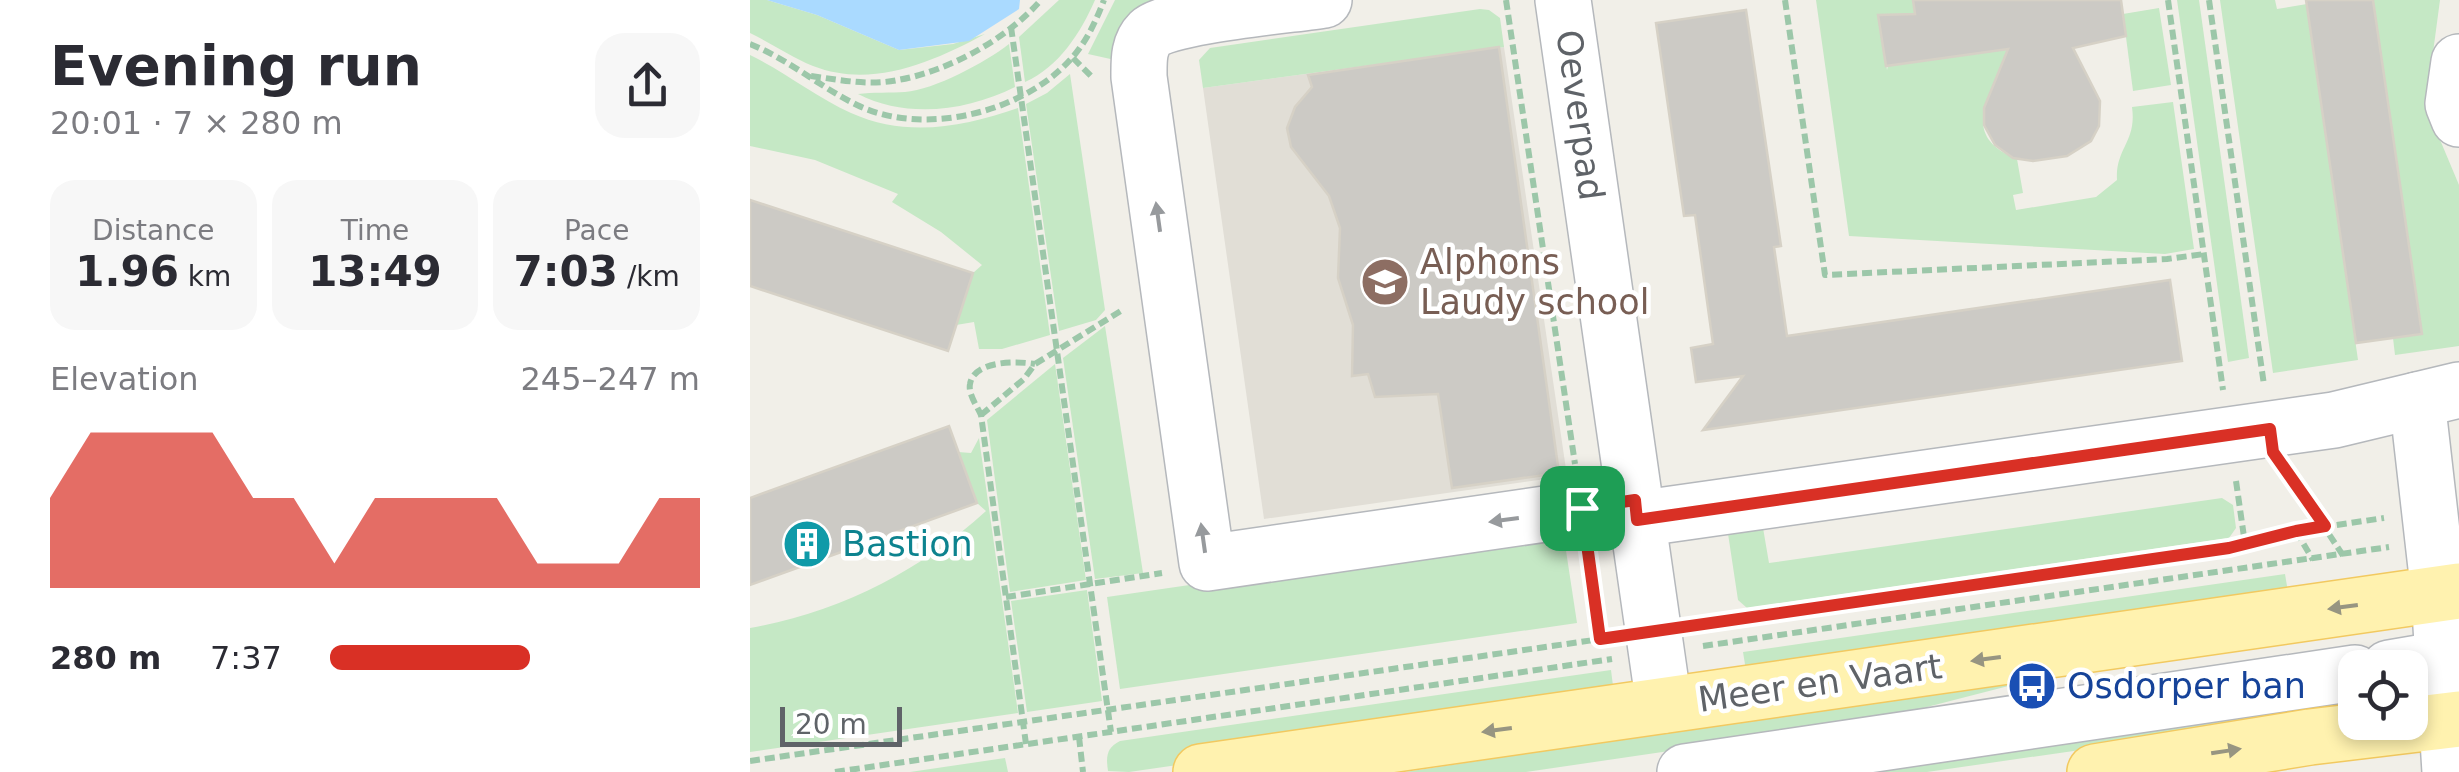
<!DOCTYPE html>
<meta charset="utf-8">
<style>
body{margin:0;font-family:"DejaVu Sans",sans-serif;background:#f7f7f7;color:#2b2b33;height:100vh;display:flex;flex-direction:column;font-size:38px;white-space:nowrap}
*{box-sizing:border-box;margin:0}
p{font-size:32px;color:#7c7c81}
.icon{flex:none;width:55px;height:55px;fill:none;stroke:currentColor;stroke-width:2;stroke-linecap:round;stroke-linejoin:round}
.map{position:relative;flex:1;overflow:hidden}
.side{display:flex;flex-direction:column;background:#fff;width:750px}
.side>*{flex:none}
.tools{position:absolute;left:1588px;top:650px;display:grid;gap:20px}
.tools a{display:grid;place-items:center;width:90px;height:90px;border-radius:20px;background:#fff;box-shadow:0 5px 15px #0003;font-size:50px}
.scale{position:absolute;left:30px;bottom:25px;width:122px;box-sizing:border-box;padding-left:10px;border:5px solid #5f6368;border-top:0;font-size:28px;line-height:35px;white-space:nowrap;color:#5f6368;-webkit-text-stroke:8px #fff;paint-order:stroke}
.pin{position:absolute;display:grid;place-items:center;width:85px;height:85px;color:#fff;margin:-42px;border-radius:20px;box-shadow:0 5px 15px #0006}
.round{display:grid;place-items:center;flex:none;width:105px;height:105px;border-radius:30px;background:#f7f7f7}
.overview{display:flex;align-items:center;justify-content:space-between;height:170px;padding:0 50px}
h1{font-size:55px;font-weight:800;line-height:75px}
.metrics{display:grid;grid-template-columns:repeat(3,1fr);gap:15px;height:170px;padding:10px 50px}
.metrics div{display:grid;align-content:center;border-radius:25px;background:#f7f7f7;text-align:center}
.metrics b{font-size:42px;font-weight:800}
.metrics small{font-size:28px;font-weight:400}
.metrics p{font-size:28px}
.chart{height:280px;padding:20px 50px}
.chart p{display:flex;justify-content:space-between}
.chart svg{width:100%;height:180px;margin-top:10px;fill:#d93025;opacity:.7}
ul{padding:0 50px;list-style:none;font-size:32px}
li{display:grid;grid-template-columns:160px 120px 1fr;align-items:center;height:75px}
li i{height:25px;border-radius:12px;background:#d93025}
main{display:flex;flex:1;min-height:0}
.map>svg:first-child{display:block}
</style>
<main>
<section class="side">
<div class="overview"><div><h1>Evening run</h1><p>20:01 · 7 × 280 m</p></div><a class="round"><svg class="icon" aria-label="share" viewBox="0 0 24 24"><path d="M12 15V3M7 8l5-5 5 5M5 13v7h14v-7"/></svg></a></div>
<div class="metrics">
<div><p>Distance</p><b>1.96<small> km</small></b></div>
<div><p>Time</p><b>13:49</b></div>
<div><p>Pace</p><b>7:03<small> /km</small></b></div>
</div>
<div class="chart"><p><span>Elevation</span>245–247 m</p>
<svg viewBox="0 0 160 44" preserveAspectRatio="none"><path d="M0 44V22L10 6L20 6L30 6L40 6L50 22L60 22L70 38L80 22L90 22L100 22L110 22L120 38L130 38L140 38L150 22L160 22V44z"/></svg>
</div>
<ul>
<li><b>280 m</b>7:37<i style="width:54%"></i></li>
</ul>
</section>
<div class="map">
<svg width="1709" height="772" viewBox="0 0 1709 772">
<rect width="100%" height="100%" fill="#f1efe8"/>
<!-- education -->
<polygon fill="#e1ded6" points="754,47 817,476 514,519 453,88"/>
<!-- green -->
<g fill="#c5e8c5">
<path d="M 0,0 L 17,0 L 67,15 L 149,50 L 203,44 L 235,34 C 183,62 122,89 63,66 C 41,57 21,43 0,33 Z"/>
<path d="M 309,0 L 345,0 C 331,32 309,67 275,82 L 269,37 Z"/>
<polygon points="365,0 447,0 380,15 367,33 365,60 338,54"/>
<path d="M 1066,0 L 1163,0 L 1165,16 L 1129,15 L 1137,70 L 1138,66 L 1272,47 C 1247,83 1201,133 1267,159 L 1273,193 L 1263,195 L 1266,210 L 1346,197 L 1367,180 C 1365,148 1387,142 1382,107 L 1423,102 L 1444,249 L 1415,254 L 1099,236 Z"/>
<polygon points="1427,0 1449,0 1499,358 1478,362"/>
<polygon points="1470,0 1525,0 1527,9 1557,4 1608,360 1523,373"/>
<polygon points="1623,0 1690,0 1680,75 1688,135 1709,185 1709,346 1645,355 1643,338 1672,333"/>
<polygon points="1409,8 1421,85 1383,91 1373,14"/>
<polygon points="730,9 739,10 750,18 754,47 453,88 449,60 460,48"/>
<path d="M 259,44 L 265,87 C 217,111 157,119 108,94 C 122,92 142,93 155,92 C 184,90 236,62 259,44 Z"/>
<path d="M 0,55 C 35,72 66,97 101,113 C 157,138 213,127 268,108 L 300,335 L 252,349 L 229,349 L 224,322 L 206,325 L 223,273 L 232,265 L 191,232 L 142,202 L 148,194 L 65,160 L 0,146 Z"/>
<polygon points="320,74 355,310 346,320 309,331 276,104 297,93"/>
<polygon points="355,326 393,573 345,579 313,358"/>
<polygon points="305,364 336,580 260,592 237,420"/>
<path d="M 229,438 L 268,713 L 0,752 L 0,628 C 89,612 169,572 236,511 L 227,503 L 208,452 L 221,453 Z"/>
<polygon points="1472,498 1483,505 1486,528 1479,538 997,608 988,600 977,527 1012,522 1019,563"/>
<polygon points="813,531 827,623 370,689 357,597"/>
<polygon points="1535,574 1540,604 998,683 993,652"/>
<polygon points="337,590 352,701 277,712 261,601"/>
<polygon points="1270,664 1274,682 1173,708 1172,714 776,772 655,772 734,760 810,734"/>
<path d="M 861,670 L 865,702 L 379,772 L 358,771 C 356,757 356,748 370,741 Z"/>
<polygon points="1537,707 1538,720 1177,772 1085,772"/>
<polygon points="255,758 258,772 160,772"/>
</g>
<!-- water -->
<polygon fill="#aadaff" points="17,0 270,0 269,9 219,41 149,50 67,15"/>
<!-- building -->
<g fill="#cccac5" stroke="#d6d1c6" stroke-width="2.5">
<polygon points="1163,0 1371,0 1376,36 1323,48 1350,101 1349,126 1341,141 1317,156 1283,161 1263,158 1245,145 1234,125 1234,108 1258,49 1136,66 1128,15 1165,14"/>
<polygon points="1556,0 1623,0 1672,334 1606,343"/>
<polygon points="996,10 1031,246 1024,247 1037,336 1420,280 1432,361 953,430 993,376 946,382 941,348 963,344 945,215 934,216 906,23"/>
<polygon points="749,47 809,473 702,488 688,394 625,397 618,374 602,376 603,325 588,278 590,228 579,196 541,147 537,128 545,107 562,87 558,75"/>
<polygon points="0,200 223,273 198,351 0,286"/>
<polygon points="199,426 227,503 0,585 0,498"/>
</g>
<g fill="none" stroke-linecap="round" stroke-linejoin="round">
<!-- minor casing -->
<g stroke="#b5b8bc" stroke-width="58">
<g id="minor">
<path d="M 574,0 C 543,5 417,16 400,33 C 388,45 389,61 389,77 L 457,563 L 885,501"/>
<polyline points="813,0 914,705"/>
<polyline points="1709,62 1703,104 1709,119"/>
<polyline points="1667,400 1689,594 1700,772"/>
<polyline points="887,519 1584,420 1709,390"/>
<polyline points="1639,668 1709,656"/>
<polyline points="935,772 1605,673"/>
</g>
</g>
<!-- major casing -->
<g stroke="#f2c960" stroke-width="58">
<g id="major">
<polyline points="451,772 1709,591"/>
<polyline points="1345,772 1560,737 1709,719"/>
</g>
</g>
<!-- path -->
<g stroke="#9cc7a9" stroke-width="6" stroke-dasharray="10 5" stroke-linecap="butt">
<polyline points="756,0 825,464"/>
<polyline points="1035,0 1075,275 1417,259 1454,254"/>
<polyline points="1418,0 1473,390"/>
<polyline points="1459,0 1514,385"/>
<polyline points="261,27 361,732"/>
<path d="M 0,44 C 38,59 70,87 107,105 C 173,137 272,113 320,60 C 336,43 346,21 354,0"/>
<polyline points="323,58 343,78"/>
<path d="M 61,76 C 90,80 119,86 148,80 C 199,71 257,39 291,0"/>
<polyline points="231,415 274,379 285,364 374,309"/>
<polyline points="1538,472 1594,557"/>
<polyline points="1486,481 1495,544"/>
<polyline points="1546,531 1563,560"/>
<polyline points="838,555 851,639"/>
<polyline points="256,597 412,573"/>
<polyline points="950,625 1479,549 1546,531 1634,518"/>
<polyline points="953,646 1639,547"/>
<polyline points="329,737 333,772"/>
<path d="M 276,744 L 231,415 C 227,406 218,394 220,384 C 224,360 267,361 285,364"/>
<polyline points="0,761 858,638"/>
<polyline points="85,772 862,659"/>
</g>
<!-- minor -->
<use href="#minor" stroke="#fff" stroke-width="55"/>
<!-- major -->
<use href="#major" stroke="#fff2af" stroke-width="55"/>
</g>
<!-- one-way arrows -->
<defs><path id="oneway-solid" d="M-6-.8H1V-3.2L6.5 0L1 3.2V.8H-6Z" transform="scale(2.5)"/></defs>
<g fill="#979a9d">
<use href="#oneway-solid" transform="translate(408 217) rotate(-98)"/>
<use href="#oneway-solid" transform="translate(754 520) rotate(172)"/>
<use href="#oneway-solid" transform="translate(453 538) rotate(-98)"/>
</g>
<g fill="#979581">
<use href="#oneway-solid" transform="translate(1593 607) rotate(172)"/>
<use href="#oneway-solid" transform="translate(1236 659) rotate(172)"/>
<use href="#oneway-solid" transform="translate(747 730) rotate(172)"/>
<use href="#oneway-solid" transform="translate(1476 751) rotate(-9)"/>
</g>
<g fill="none" stroke-linecap="round" stroke-linejoin="round">
<!-- route casing -->
<g stroke="#fff" stroke-width="20">
<polygon id="route" points="1520,429 1523,452 1575,526 1546,531 1479,548 850,639 832,508 885,500 887,520"/>
</g>
<!-- route -->
<use href="#route" stroke="#d93025" stroke-width="12"/>
</g>
<!-- icons -->
<defs>
<g id="school-disc" transform="scale(2.5)"><circle r="9.5" fill="#8d6e63" stroke="#fff"/><path d="M0-5L7-2L0 1L-7-2ZM-4 1L0 2.5L4 1V4Q0 6-4 4Z" fill="#fff"/></g>
<g id="building-disc" transform="scale(2.5)"><circle r="9.5" fill="#0f9aa8" stroke="#fff"/><path d="M-4-6H4V6H1V3H-1V6H-4ZM-2.5-4.3h1.7v1.8h-1.7ZM.8-4.3h1.7v1.8H.8ZM-2.5-1h1.7V.8h-1.7ZM.8-1h1.7V.8H.8Z" fill="#fff"/></g>
<g id="bus-disc" transform="scale(2.5)"><circle r="9.5" fill="#1a4fb4" stroke="#fff"/><path d="M-5-6H5V4H4V6H2V4H-2V6H-4V4H-5ZM-3.5-4V0h7V-4ZM-3.5 1.2v1.5H-2V1.2ZM2 1.2v1.5H3.5V1.2Z" fill="#fff"/></g>
</defs>
<g fill-rule="evenodd">
<use href="#school-disc" x="635" y="282"/>
<use href="#building-disc" x="57" y="544"/>
<use href="#bus-disc" x="1282" y="686"/>
</g>
<g text-anchor="middle" stroke-width="9" stroke-linejoin="round" paint-order="stroke">
<!-- street labels -->
<g font-size="35" fill="#5f6368" stroke="#fff">
<text transform="translate(830 115) rotate(82)" y="12">Oeverpad</text>
<text transform="translate(1070 683) rotate(-8)" y="12">Meer en Vaart</text>
</g>
<!-- education labels -->
<g font-size="35" fill="#785e54" stroke="#fff" text-anchor="start">
<text x="670" y="274">Alphons<tspan x="670" dy="40">Laudy school</tspan></text>
</g>
<!-- culture labels -->
<g font-size="35" fill="#0d838f" stroke="#fff" text-anchor="start">
<text x="92" y="556">Bastion</text>
</g>
<!-- transit labels -->
<g font-size="35" fill="#164399" stroke="#fff" text-anchor="start">
<text x="1317" y="698">Osdorper ban</text>
</g>
</g>
</svg>
<div class="tools">
<a><svg class="icon" aria-label="locate" viewBox="0 0 24 24"><circle cx="12" cy="12" r="6"/><path d="M12 2v4M12 18v4M2 12h4M18 12h4"/></svg></a>
</div>
<div class="scale">20 m</div>
<div class="pin" style="left:832px;top:508px;background:#1e9e55"><svg class="icon" aria-label="arrive" viewBox="0 0 24 24"><path d="M6 21V4h12l-3 4 3 4H6"/></svg></div>
</div>
</main>
